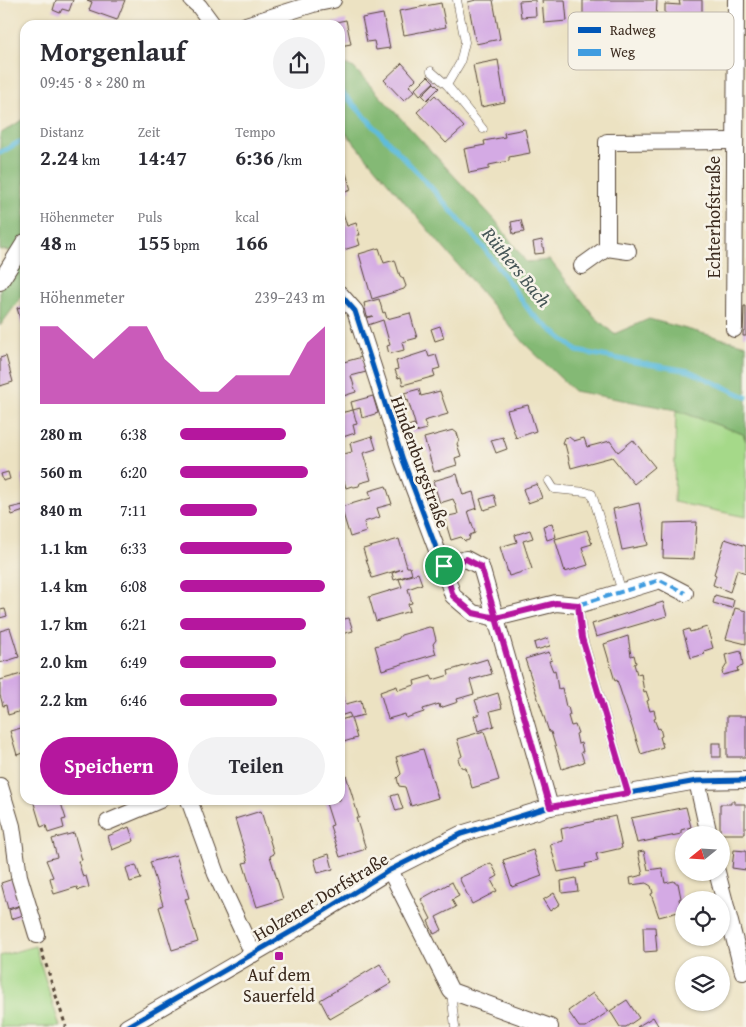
<!DOCTYPE html>
<html lang="de">
<meta charset="utf-8">
<style>
body{margin:0;font-family:"Gentium Book Plus",serif;background:#f2f2f3;color:#2b2b33;height:100vh;display:flex;flex-direction:column;font-size:19px;white-space:nowrap}
*{box-sizing:border-box;margin:0}
p{font-size:16px;color:#7c7c81}
.icon{flex:none;width:28px;height:28px;fill:none;stroke:currentColor;stroke-width:2;stroke-linecap:round;stroke-linejoin:round}
.map{position:relative;flex:1;overflow:hidden}
.drawer{position:absolute;left:20px;top:20px;width:325px;height:785px;display:flex;flex-direction:column;background:#fff;border-radius:15px;box-shadow:0 1px 4px #0004}
.drawer>*{flex:none}
.needle{width:32px;rotate:252deg}
.tools{position:absolute;left:675px;top:826px;display:grid;gap:10px}
.tools a{display:grid;place-items:center;width:55px;height:55px;border-radius:50%;background:#fff;box-shadow:0 1px 4px #0004;font-size:25px}
.pin{position:absolute;display:grid;place-items:center;width:42px;height:42px;color:#fff;margin:-21px;border:2px solid #fff;border-radius:50%;box-shadow:0 1px 5px #0007}
.round{display:grid;place-items:center;flex:none;width:52px;height:52px;border-radius:26px;background:#f2f2f3}
.headline{display:flex;align-items:center;justify-content:space-between;height:85px;padding:0 20px}
h1{font-size:28px;font-weight:800;line-height:38px}
.stats{display:grid;grid-template-columns:repeat(3,1fr);gap:8px;height:85px;padding:5px 20px}
.stats div{display:grid;align-content:center}
.stats b{font-size:21px;font-weight:800}
.stats small{font-size:14px;font-weight:400}
.stats p{font-size:14px}
.chart{height:140px;padding:10px 20px}
.chart p{display:flex;justify-content:space-between}
.chart svg{width:100%;height:90px;margin-top:5px;fill:#b5179e;opacity:.7}
.action{display:flex;gap:10px;margin-top:auto;padding:10px 20px}
.action a{flex:1;height:58px;border-radius:30px;background:#b5179e;color:#fff;font-size:20px;font-weight:800;line-height:58px;text-align:center}
.action a+a{background:#f2f2f3;color:#2b2b33}
ul{padding:0 20px;list-style:none;font-size:16px}
li{display:grid;grid-template-columns:80px 60px 1fr;align-items:center;height:38px}
li i{height:12px;border-radius:6px;background:#b5179e}
.map>svg:first-child{display:block}
</style>
<div class="map">
<svg width="746" height="1027" viewBox="0 0 746 1027">
<rect width="100%" height="100%" fill="#f7f3e8"/>
<filter id="ink" filterUnits="userSpaceOnUse"><feTurbulence type="fractalNoise" baseFrequency=".02" numOctaves="2"/><feDisplacementMap in="SourceGraphic" scale="10" xChannelSelector="R" yChannelSelector="G"/><feConvolveMatrix kernelMatrix="1 2 1 2 8 2 1 2 1" color-interpolation-filters="sRGB"/></filter>
<filter id="wash" filterUnits="userSpaceOnUse"><feTurbulence type="fractalNoise" baseFrequency=".0096" numOctaves="4" result="noise"/><feDisplacementMap in="SourceGraphic" scale="20" xChannelSelector="R" yChannelSelector="G"/><feGaussianBlur stdDeviation="1.12" result="paint"/><feColorMatrix in="noise" values="0 0 0 0 0 0 0 0 0 0 0 0 0 0 0 0 0 1.4 0 .05"/><feComposite in="paint" operator="in"/></filter>
<g filter="url(#wash)">
<rect width="100%" height="100%" fill="#ece2c2"/>
<!-- green -->
<g fill="#a5d989" stroke="#708254">
<polygon points="676,410 743,434 746,441 746,517 674,502"/>
<polygon points="35,946 60,1027 0,1027 0,956"/>
</g>
<!-- forest -->
<g fill="#84b975" stroke="#60724a">
<polygon points="340,62 354,68 495,220 526,262 550,260 595,317 614,334 649,319 746,345 746,441 743,434 676,410 574,391 526,345 340,126"/>
<polygon points="25,118 25,243 19,252 0,250 0,134"/>
<polygon points="25,246 25,292 0,326 0,285"/>
</g>
<g fill="none" stroke-linecap="round" stroke-linejoin="round">
<!-- stream -->
<g stroke="#5ebcdc" stroke-width="5">
<polyline points="340,90 428,184 484,248 531,313 577,351 635,362 689,371 746,397"/>
<polyline points="0,153 19,142"/>
</g>
</g>
<g id="blocks">
<!-- building -->
<g fill="#d4aae4">
<polygon points="56,0 73,0 69,11 62,9 60,13 53,10"/>
<polygon points="87,0 125,0 117,20 89,10 92,2"/>
<polygon points="476,0 493,0 500,39 476,44 468,2"/>
<polygon points="535,0 536,16 521,17 519,1"/>
<polygon points="542,0 565,0 567,21 544,23"/>
<polygon points="583,0 657,0 656,19 583,23"/>
<polygon points="679,0 702,0 702,20 665,17 665,4 680,5"/>
<polygon points="441,3 446,27 404,35 399,11"/>
<polygon points="383,14 390,48 376,50 374,41 367,42 362,18"/>
<polygon points="346,20 351,44 340,46 340,25 326,24"/>
<polygon points="498,60 505,102 481,107 473,65"/>
<polygon points="402,63 416,79 409,86 415,91 404,101 384,80"/>
<polygon points="428,76 434,82 420,95 415,89"/>
<polygon points="434,83 439,88 427,100 422,95"/>
<polygon points="435,95 464,127 446,143 417,112"/>
<polygon points="525,129 530,153 509,157 509,161 489,165 489,169 469,173 464,149 485,145 484,141 505,137 504,133"/>
<polygon points="340,171 346,173 351,190 340,194"/>
<polygon points="340,203 347,226 356,223 360,235 357,235 360,245 340,251"/>
<polygon points="521,220 524,232 513,234 511,222"/>
<polygon points="542,240 544,253 535,254 533,242"/>
<polygon points="379,248 384,263 395,260 400,276 403,278 406,286 404,289 372,299 359,254"/>
<polygon points="379,299 383,313 385,312 387,319 410,313 417,338 402,342 404,350 389,354 387,346 390,345 383,320 368,325 366,318 373,316 367,317 364,303"/>
<polygon points="25,306 25,325 22,325 17,308"/>
<polygon points="744,306 746,306 746,336 743,336"/>
<polygon points="440,326 444,338 435,341 431,329"/>
<polygon points="427,351 429,357 436,355 440,368 433,370 435,376 403,385 401,377 398,378 395,370 398,369 396,361"/>
<polygon points="6,356 13,382 0,386 0,358"/>
<polygon points="362,357 366,372 351,376 356,392 340,397 340,363"/>
<polygon points="419,389 421,396 440,391 448,414 424,421 427,429 408,434 405,427 414,424 416,427 408,400 407,401 404,393"/>
<polygon points="373,396 378,413 362,418 360,408 353,410 357,424 353,425 355,433 340,438 340,413 353,410 351,402"/>
<polygon points="528,405 536,431 516,438 507,410"/>
<polygon points="453,430 457,433 459,440 457,444 461,456 455,458 457,465 434,472 424,438"/>
<polygon points="372,436 376,449 363,453 371,480 360,483 359,486 354,487 352,486 346,488 344,481 341,483 340,480 340,455 352,452 350,443"/>
<polygon points="503,437 507,449 496,453 491,440"/>
<polygon points="569,437 574,441 584,438 587,447 610,441 618,452 633,440 655,467 634,484 612,457 571,468 565,444 563,445 562,443 564,438"/>
<polygon points="8,472 10,479 3,481 1,474"/>
<polygon points="25,473 25,492 21,475"/>
<polygon points="457,474 463,495 473,492 477,508 468,511 475,533 470,535 469,540 465,541 461,537 451,540 444,517 458,514 456,506 453,499 440,503 433,481"/>
<polygon points="537,484 542,498 528,503 523,489"/>
<polygon points="386,486 392,504 377,508 380,517 364,522 366,532 350,537 341,507 371,498 369,491"/>
<polygon points="494,495 497,506 484,510 480,499"/>
<polygon points="639,503 648,545 622,550 613,509"/>
<polygon points="23,505 24,511 12,515 10,508"/>
<polygon points="697,522 694,559 663,558 664,523"/>
<polygon points="552,523 556,537 547,540 543,526"/>
<polygon points="530,530 533,538 523,541 532,569 509,576 500,547 517,542 515,535"/>
<polygon points="587,530 592,544 582,547 588,565 565,572 555,539"/>
<polygon points="399,539 407,567 410,567 412,574 394,580 392,573 402,569 372,578 363,549"/>
<polygon points="725,539 746,546 746,573 737,570 730,592 713,585 716,575 714,574"/>
<polygon points="418,573 422,584 408,589 412,603 408,604 410,611 376,621 369,597 402,587 399,579"/>
<polygon points="715,595 734,600 732,608 713,603"/>
<polygon points="663,602 667,616 596,637 592,624"/>
<polygon points="735,608 746,611 746,644 726,639"/>
<polygon points="5,609 7,616 0,618 0,610"/>
<polygon points="349,618 353,631 342,634 340,620"/>
<polygon points="429,627 433,628 436,640 433,644 436,654 382,670 375,646 398,639 401,635"/>
<polygon points="707,627 713,648 704,651 705,654 691,658 683,631 689,629 690,632"/>
<polygon points="10,628 19,657 0,663 0,631"/>
<polygon points="628,636 631,656 634,655 636,663 634,664 637,674 641,673 644,692 646,691 649,700 647,701 650,711 654,710 656,718 654,719 658,729 660,728 662,736 660,737 663,747 641,754 617,680 615,681 604,644"/>
<polygon points="548,638 550,646 536,650 534,643"/>
<polygon points="741,651 743,666 737,668 738,671 723,675 722,672 727,664 725,655"/>
<polygon points="549,652 552,660 549,661 553,671 555,670 558,689 562,688 566,707 568,707 570,715 568,716 571,726 575,725 578,733 576,734 578,744 581,743 583,752 581,752 584,762 562,769 551,732 549,732 525,659"/>
<polygon points="487,659 492,674 470,680 474,694 457,699 458,702 440,708 439,704 423,709 424,712 406,718 405,714 388,719 380,692 397,686 398,690 415,685 414,681 431,676 433,680 449,675 448,671"/>
<polygon points="25,673 25,686 22,687 25,697 25,699 23,700 25,710 8,715 6,705 3,706 0,695 0,680"/>
<polygon points="340,692 342,692 346,704 361,700 364,715 351,718 357,738 340,743 340,720 351,717 349,713 340,716"/>
<polygon points="498,693 502,708 490,711 494,726 478,731 474,716 480,714 475,700"/>
<rect x="727" y="716" width="19" height="41"/>
<polygon points="25,727 25,752 17,755 10,731"/>
<polygon points="484,731 499,780 472,788 466,768 461,767 458,759 462,756 457,739"/>
<rect x="712" y="743" width="9" height="14"/>
<polygon points="423,749 438,798 411,806 405,787 399,786 397,778 401,774 396,757"/>
<polygon points="346,775 359,818 356,818 366,849 340,857 330,826 333,825 325,800 340,800 340,776"/>
<polygon points="398,794 403,809 396,811 391,796"/>
<polygon points="33,800 60,800 66,819 62,820 64,828 48,833 46,825 41,827"/>
<polygon points="731,801 734,801 734,804 745,804 745,834 720,834 720,804 731,804"/>
<polygon points="686,807 691,827 681,830 681,834 637,843 631,818"/>
<polygon points="261,811 274,854 270,856 283,899 257,907 243,863 248,862 235,819"/>
<polygon points="615,816 622,848 596,854 598,861 585,864 586,867 558,872 550,844 563,841 561,829"/>
<polygon points="129,827 134,841 112,850 108,836"/>
<polygon points="74,833 82,860 78,861 83,877 86,876 89,887 78,890 77,887 54,894 50,878 53,877 46,860 57,857 52,839"/>
<polygon points="533,850 542,876 512,887 503,860"/>
<polygon points="734,850 746,851 746,870 732,868"/>
<polygon points="644,851 648,870 662,868 665,883 674,881 675,883 678,883 681,898 679,899 682,911 659,917 651,894 653,893 651,886 646,883 631,885 630,878 643,875 638,852"/>
<polygon points="329,854 333,869 318,873 314,859"/>
<polygon points="176,855 189,898 185,899 198,942 172,950 159,907 163,905 150,862"/>
<polygon points="491,863 498,876 491,880 497,891 472,904 459,878"/>
<polygon points="136,865 141,879 130,882 126,868"/>
<polygon points="576,878 578,891 562,893 561,881"/>
<polygon points="13,879 21,905 8,909 1,883"/>
<polygon points="452,882 459,896 452,900 456,907 436,917 442,930 434,934 428,921 431,919 421,899"/>
<polygon points="554,893 560,904 550,911 543,900"/>
<polygon points="20,906 23,915 11,919 9,910"/>
<polygon points="643,927 655,927 657,951 644,952"/>
<polygon points="380,964 392,983 330,1019 320,1000"/>
<polygon points="593,993 609,1011 586,1027 579,1027 568,1011"/>
<polygon points="627,1000 639,1018 626,1027 620,1027 610,1011"/>
<polygon points="653,1017 659,1027 637,1027"/>
</g>
</g>
</g>
<g filter="url(#ink)">
<use href="#blocks" fill-opacity="0" stroke="#564637" stroke-width="1"/>
<g fill="none" stroke-linecap="round" stroke-linejoin="round">
<!-- service casing -->
<g stroke="#564637" stroke-width="9">
<g id="service">
<polyline points="431,71 447,85 460,63 465,42 457,0"/>
<polyline points="447,85 483,129"/>
<polyline points="549,481 554,489 586,492 592,494 622,592"/>
<polyline points="578,605 583,639 628,793"/>
<polyline points="451,992 455,1027"/>
</g>
</g>
<!-- minor casing -->
<g stroke="#564637" stroke-width="18">
<g id="minor">
<polyline points="192,0 199,6 213,25"/>
<polyline points="246,25 313,4 333,0"/>
<polyline points="607,248 628,251"/>
<polyline points="582,266 607,248 607,142 735,141"/>
<polyline points="0,282 25,242"/>
<polyline points="340,294 355,311 403,460 443,566 466,559 481,567 550,807"/>
<polyline points="734,329 736,0"/>
<polyline points="443,566 453,596 473,613 496,618 556,603 578,605 660,580 685,593"/>
<polyline points="697,781 709,835"/>
<polyline points="0,786 12,826 19,876 37,935"/>
<polyline points="189,800 216,874 253,954"/>
<polyline points="108,822 160,800"/>
<polyline points="390,870 451,991 550,1027"/>
<polyline points="717,872 743,972"/>
<polyline points="127,1027 294,930 390,870 461,834 550,807 697,781 746,780"/>
</g>
</g>
<!-- path -->
<g stroke="#564637" stroke-width="3" stroke-dasharray="4 4" stroke-linecap="butt">
<polyline points="314,800 316,802"/>
<polyline points="41,949 66,1027"/>
</g>
<!-- service -->
<use href="#service" stroke="#fff" stroke-width="8"/>
<!-- minor -->
<use href="#minor" stroke="#fff" stroke-width="16"/>
<!-- quiet -->
<polyline stroke="#3f9ce0" stroke-width="4" stroke-dasharray="8 4" stroke-linecap="butt" points="443,566 453,596 473,613 496,618 556,603 578,605 660,580 685,593"/>
<!-- cycleway casing -->
<g stroke="#f7f3e8" stroke-width="8">
<g id="cycleway">
<polyline points="340,294 355,311 403,460 443,566 466,559 481,567 550,807"/>
<polyline points="127,1027 294,930 390,870 461,834 550,807 697,781 746,780"/>
</g>
</g>
<!-- cycleway -->
<use href="#cycleway" stroke="#0057b8" stroke-width="5"/>
</g>
</g>
<g fill="none" stroke-linecap="round" stroke-linejoin="round" filter="url(#ink)">
<!-- route casing -->
<g stroke="#fff" stroke-width="10">
<polyline id="route" points="444,566 453,596 473,613 496,618 550,807 628,793 582,638 578,605 556,603 496,618 481,567 466,559 444,566"/>
</g>
<!-- route -->
<use href="#route" stroke="#b5179e" stroke-width="6"/>
</g>
<!-- markers -->
<rect fill="#b5179e" stroke="#f7f3e8" stroke-width="2" x="274" y="951" width="10" height="10" rx="2.5"/>
<g text-anchor="middle" stroke-width="5" stroke-linejoin="round" paint-order="stroke">
<!-- street labels -->
<g font-size="18" fill="#3b2a1e" stroke="#f7f3e8">
<text transform="translate(714 217) rotate(-90)" y="6">Echterhofstraße</text>
<text transform="translate(420 462) rotate(70)" y="6">Hindenburgstraße</text>
<text transform="translate(321 897) rotate(-31)" y="6">Holzener Dorfstraße</text>
</g>
<!-- poi labels -->
<g font-size="18" fill="#3b2a1e" stroke="#f7f3e8">
<text x="279" y="981">Auf dem<tspan x="279" dy="21">Sauerfeld</tspan></text>
</g>
<!-- water labels -->
<g font-size="19" font-style="italic" fill="#465657" stroke="#f7f3e8">
<text transform="translate(517 267) rotate(51)" y="7">Rüthers Bach</text>
</g>
</g>
<!-- legend -->
<rect x="568" y="12" width="166" height="58" rx="8" fill="#f7f3e8" stroke="#bfb7ab" stroke-width="1"/>
<rect x="578" y="27" width="23" height="6" fill="#0057b8"/>
<rect x="578" y="49" width="23" height="7" fill="#3f9ce0"/>
<g font-size="14" fill="#3b2a1e">
<text x="610" y="35">Radweg</text>
<text x="610" y="57">Weg</text>
</g>
</svg>
<div class="tools">
<a><svg class="needle" viewBox="-14 -14 28 28"><path d="M0-13l5 13h-10z" fill="#e53935"/><path d="M0 13l5-13h-10z" fill="#7c7c81"/></svg></a>
<a><svg class="icon" aria-label="locate" viewBox="0 0 24 24"><circle cx="12" cy="12" r="6"/><path d="M12 2v4M12 18v4M2 12h4M18 12h4"/></svg></a>
<a><svg class="icon" aria-label="layers" viewBox="0 0 24 24"><path d="M12 4l9 5-9 5-9-5zM3 14l9 5 9-5"/></svg></a>
</div>
<div class="pin" style="left:444px;top:566px;background:#1e9e55"><svg class="icon" aria-label="arrive" viewBox="0 0 24 24"><path d="M6 21V4h12l-3 4 3 4H6"/></svg></div>
<section class="drawer">
<div class="headline"><div><h1>Morgenlauf</h1><p>09:45 · 8 × 280 m</p></div><a class="round"><svg class="icon" aria-label="share" viewBox="0 0 24 24"><path d="M12 15V3M7 8l5-5 5 5M5 13v7h14v-7"/></svg></a></div>
<div class="stats">
<div><p>Distanz</p><b>2.24<small> km</small></b></div>
<div><p>Zeit</p><b>14:47</b></div>
<div><p>Tempo</p><b>6:36<small> /km</small></b></div>
</div>
<div class="stats">
<div><p>Höhenmeter</p><b>48<small> m</small></b></div>
<div><p>Puls</p><b>155<small> bpm</small></b></div>
<div><p>kcal</p><b>166</b></div>
</div>
<div class="chart"><p><span>Höhenmeter</span>239–243 m</p>
<svg viewBox="0 0 160 44" preserveAspectRatio="none"><path d="M0 44V6L10 6L20 14L30 22L40 14L50 6L60 6L70 22L80 30L90 38L100 38L110 30L120 30L130 30L140 30L150 14L160 6V44z"/></svg>
</div>
<ul>
<li><b>280 m</b>6:38<i style="width:73%"></i></li>
<li><b>560 m</b>6:20<i style="width:88%"></i></li>
<li><b>840 m</b>7:11<i style="width:53%"></i></li>
<li><b>1.1 km</b>6:33<i style="width:77%"></i></li>
<li><b>1.4 km</b>6:08<i style="width:100%"></i></li>
<li><b>1.7 km</b>6:21<i style="width:87%"></i></li>
<li><b>2.0 km</b>6:49<i style="width:66%"></i></li>
<li><b>2.2 km</b>6:46<i style="width:67%"></i></li>
</ul>
<div class="action"><a>Speichern</a><a>Teilen</a></div>
</section>
</div>
